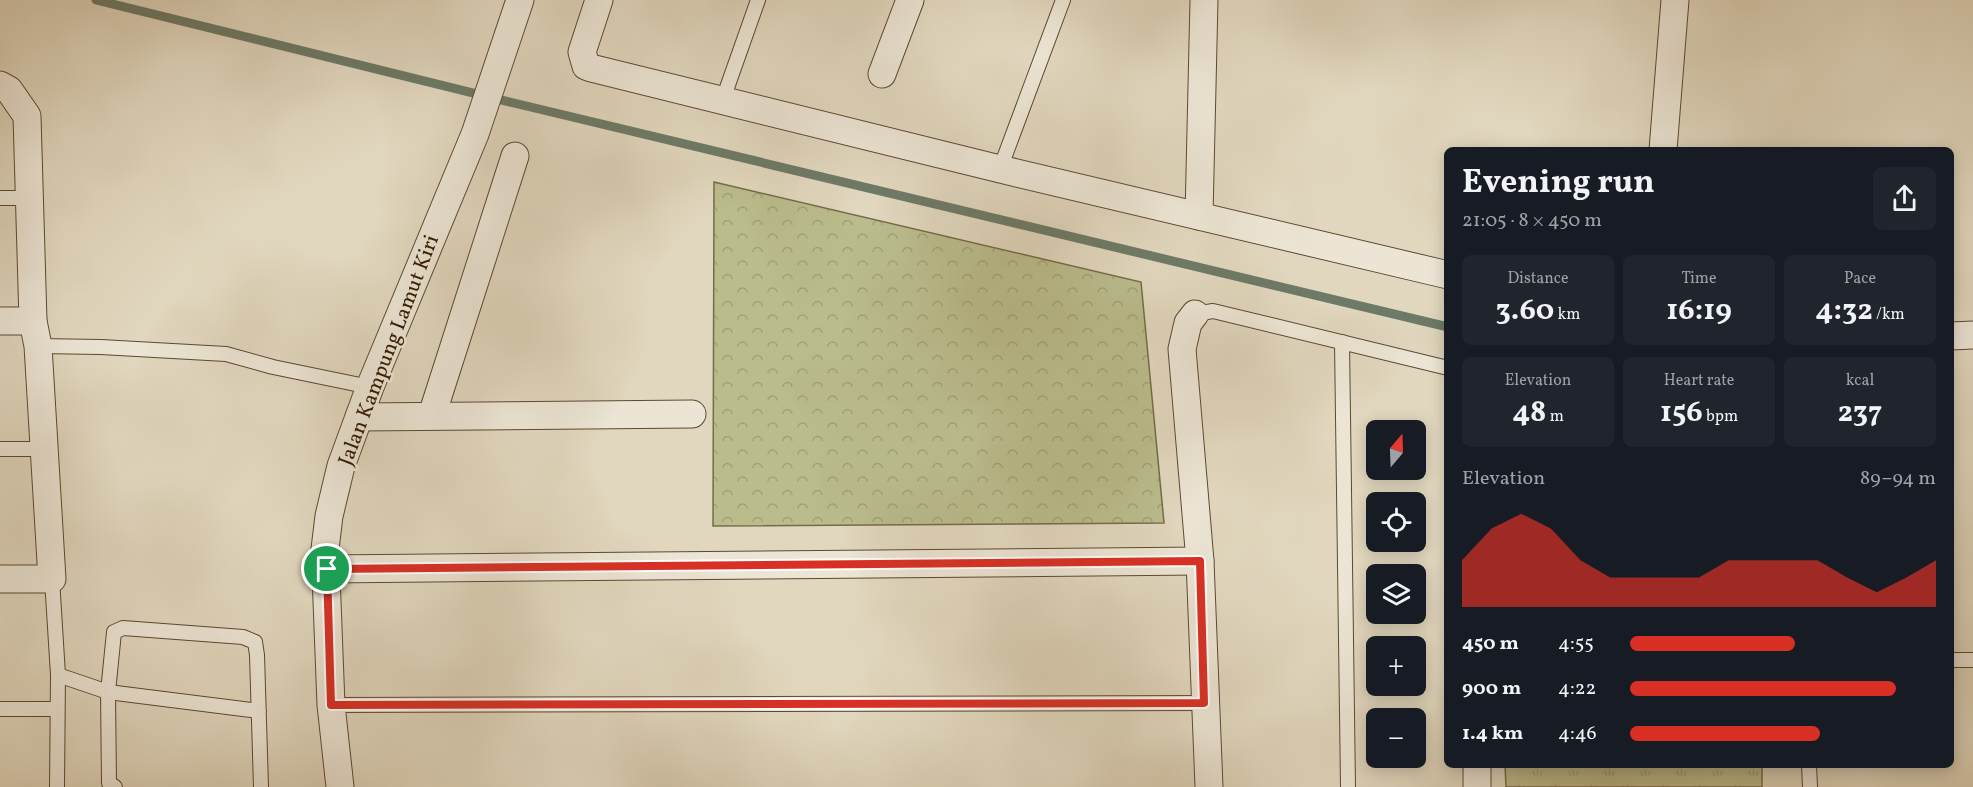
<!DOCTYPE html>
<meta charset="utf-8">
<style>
body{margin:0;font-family:Vollkorn,serif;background:#20242c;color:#f1f3f6;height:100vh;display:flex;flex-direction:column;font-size:22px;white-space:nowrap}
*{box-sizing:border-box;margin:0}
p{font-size:20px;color:#9ea1a6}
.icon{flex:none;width:33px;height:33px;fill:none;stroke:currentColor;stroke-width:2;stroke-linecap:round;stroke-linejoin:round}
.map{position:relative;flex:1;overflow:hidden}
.sheet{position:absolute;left:1444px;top:147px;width:510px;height:621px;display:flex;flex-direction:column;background:#171b24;border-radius:9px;box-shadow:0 3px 15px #0003}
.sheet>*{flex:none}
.needle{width:39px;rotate:19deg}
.buttons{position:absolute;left:1366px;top:420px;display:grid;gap:12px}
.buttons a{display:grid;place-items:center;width:60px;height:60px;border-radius:9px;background:#171b24;box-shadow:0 3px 15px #0003;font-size:30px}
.pin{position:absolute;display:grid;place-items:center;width:51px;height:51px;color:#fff;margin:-26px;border:3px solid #fff;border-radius:50%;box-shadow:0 2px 6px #0007}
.round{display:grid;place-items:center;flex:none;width:63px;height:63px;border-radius:9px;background:#20242c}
.head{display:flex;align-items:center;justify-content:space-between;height:102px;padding:0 18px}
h1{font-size:33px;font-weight:700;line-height:45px}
.stats{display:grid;grid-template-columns:repeat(3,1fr);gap:9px;height:102px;padding:6px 18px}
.stats div{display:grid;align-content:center;border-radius:9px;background:#20242c;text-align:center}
.stats b{font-size:30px;font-weight:700}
.stats small{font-size:16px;font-weight:400}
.stats p{font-size:16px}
.chart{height:168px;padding:12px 18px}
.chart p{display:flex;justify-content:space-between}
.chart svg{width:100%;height:108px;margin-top:6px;fill:#d93025;opacity:.7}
ul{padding:0 18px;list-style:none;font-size:20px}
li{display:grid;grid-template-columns:96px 72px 1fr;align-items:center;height:45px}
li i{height:15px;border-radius:8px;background:#d93025}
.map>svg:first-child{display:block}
</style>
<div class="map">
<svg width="1973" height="787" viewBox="0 0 1973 787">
<defs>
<pattern id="grass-tufts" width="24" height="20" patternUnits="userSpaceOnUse" patternTransform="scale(1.5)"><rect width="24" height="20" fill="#babc8c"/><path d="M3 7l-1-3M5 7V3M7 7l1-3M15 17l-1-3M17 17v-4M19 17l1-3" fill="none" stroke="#a0a177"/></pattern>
<pattern id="forest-crowns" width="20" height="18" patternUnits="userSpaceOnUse" patternTransform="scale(1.5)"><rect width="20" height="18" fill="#babc8c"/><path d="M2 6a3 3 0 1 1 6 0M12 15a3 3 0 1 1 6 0" fill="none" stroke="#a0a177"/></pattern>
</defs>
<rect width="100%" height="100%" fill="#e1d7be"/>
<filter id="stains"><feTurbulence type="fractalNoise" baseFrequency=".00333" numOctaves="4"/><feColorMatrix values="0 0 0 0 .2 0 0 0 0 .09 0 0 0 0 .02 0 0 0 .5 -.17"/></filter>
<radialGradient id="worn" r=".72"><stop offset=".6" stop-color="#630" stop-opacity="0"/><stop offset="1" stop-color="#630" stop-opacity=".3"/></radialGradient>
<!-- grass -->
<polygon fill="url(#grass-tufts)" stroke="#766b46" stroke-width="1.5" points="1505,765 1762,765 1762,787 1506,787"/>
<!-- forest -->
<polygon fill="url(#forest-crowns)" stroke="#766b46" stroke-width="1.5" points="714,182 1141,282 1164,523 713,526"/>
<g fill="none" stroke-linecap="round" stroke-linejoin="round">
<!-- stream -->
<polyline stroke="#6d7a67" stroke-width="9" points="96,0 518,104 1448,327"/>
<!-- service casing -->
<g stroke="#5d4930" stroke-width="16">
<g id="service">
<polyline points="722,102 758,0"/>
<polyline points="1000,169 1063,0"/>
<polyline points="0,198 29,198"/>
<polyline points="1195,314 1213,311 1448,368"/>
<polyline points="1342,342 1348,787"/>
<polyline points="38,346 101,347 226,354 273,367 370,387"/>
<polyline points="0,449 44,449"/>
<polyline points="52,579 58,675 57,787"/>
<polyline points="1952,660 1973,660"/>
<polyline points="58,675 108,692 109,783 115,787"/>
<polyline points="331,705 1204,703"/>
<polyline points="0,709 57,709"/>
<polyline points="259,711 108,692 114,632 123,628 243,637 255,642 257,655 261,787"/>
<polyline points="1809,765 1810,787"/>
</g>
</g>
<!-- minor casing -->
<g stroke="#5d4930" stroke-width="29">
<g id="minor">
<polyline points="599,0 582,52 586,66 591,68 1000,169 1448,275"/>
<polyline points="882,74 910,0"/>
<polyline points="0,85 9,90 27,116 33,321 38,346 52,579 0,579"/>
<polyline points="1663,150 1675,0"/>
<polyline points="1199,216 1204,0"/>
<polyline points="1195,314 1188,323 1182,349 1200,561 1209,787"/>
<polyline points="0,321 33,321"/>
<polyline points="1952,336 1973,335"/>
<polyline points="432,415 515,156"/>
<polyline points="359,417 692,414"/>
<polyline points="327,569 1200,561"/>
<polyline points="1477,765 1477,787"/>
<polyline points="340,787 331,705 325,549 329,516 341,466 370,387 475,134 520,0"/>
</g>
</g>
<!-- service -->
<use href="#service" stroke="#ece5d5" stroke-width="14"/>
<!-- minor -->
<use href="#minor" stroke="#ece5d5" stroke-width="27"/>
</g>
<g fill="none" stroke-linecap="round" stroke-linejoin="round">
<!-- route casing -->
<g stroke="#fff" stroke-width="12">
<polygon id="route" points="1200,561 1204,703 331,705 327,569"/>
</g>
<!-- route -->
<use href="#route" stroke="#d93025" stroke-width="8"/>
</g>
<g text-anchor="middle" stroke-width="5" stroke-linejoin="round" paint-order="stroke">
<!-- street labels -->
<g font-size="21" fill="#311a00" stroke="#ece5d5">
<text transform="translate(388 350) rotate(-69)" y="7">Jalan Kampung Lamut Kiri</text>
</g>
</g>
<rect width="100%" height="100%" filter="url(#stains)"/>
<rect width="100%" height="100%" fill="url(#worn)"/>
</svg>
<div class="buttons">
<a><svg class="needle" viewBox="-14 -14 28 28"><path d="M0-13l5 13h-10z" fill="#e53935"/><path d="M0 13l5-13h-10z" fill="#9ea1a6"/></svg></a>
<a><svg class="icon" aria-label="locate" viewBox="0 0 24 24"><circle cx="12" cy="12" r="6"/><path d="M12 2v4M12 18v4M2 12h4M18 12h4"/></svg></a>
<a><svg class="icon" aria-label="layers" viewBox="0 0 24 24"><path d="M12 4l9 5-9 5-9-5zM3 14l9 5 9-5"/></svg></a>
<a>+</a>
<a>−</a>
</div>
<div class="pin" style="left:327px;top:569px;background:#1e9e55"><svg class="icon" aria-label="arrive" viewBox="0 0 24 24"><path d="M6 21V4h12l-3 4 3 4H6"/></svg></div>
<section class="sheet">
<div class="head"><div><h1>Evening run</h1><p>21:05 · 8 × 450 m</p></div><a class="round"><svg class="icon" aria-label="share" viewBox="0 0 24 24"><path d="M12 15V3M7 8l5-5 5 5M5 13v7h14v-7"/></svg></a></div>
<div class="stats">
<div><p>Distance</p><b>3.60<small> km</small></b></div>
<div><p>Time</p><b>16:19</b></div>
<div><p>Pace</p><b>4:32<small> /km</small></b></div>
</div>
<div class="stats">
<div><p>Elevation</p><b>48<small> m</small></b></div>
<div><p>Heart rate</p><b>156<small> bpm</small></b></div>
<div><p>kcal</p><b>237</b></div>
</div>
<div class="chart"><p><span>Elevation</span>89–94 m</p>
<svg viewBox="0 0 160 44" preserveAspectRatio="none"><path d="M0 44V25L10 12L20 6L30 12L40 25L50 32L60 32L70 32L80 32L90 25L100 25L110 25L120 25L130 32L140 38L150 32L160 25V44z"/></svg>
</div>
<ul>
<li><b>450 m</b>4:55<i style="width:54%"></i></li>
<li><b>900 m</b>4:22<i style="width:87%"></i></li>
<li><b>1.4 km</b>4:46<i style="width:62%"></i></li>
</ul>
</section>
</div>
